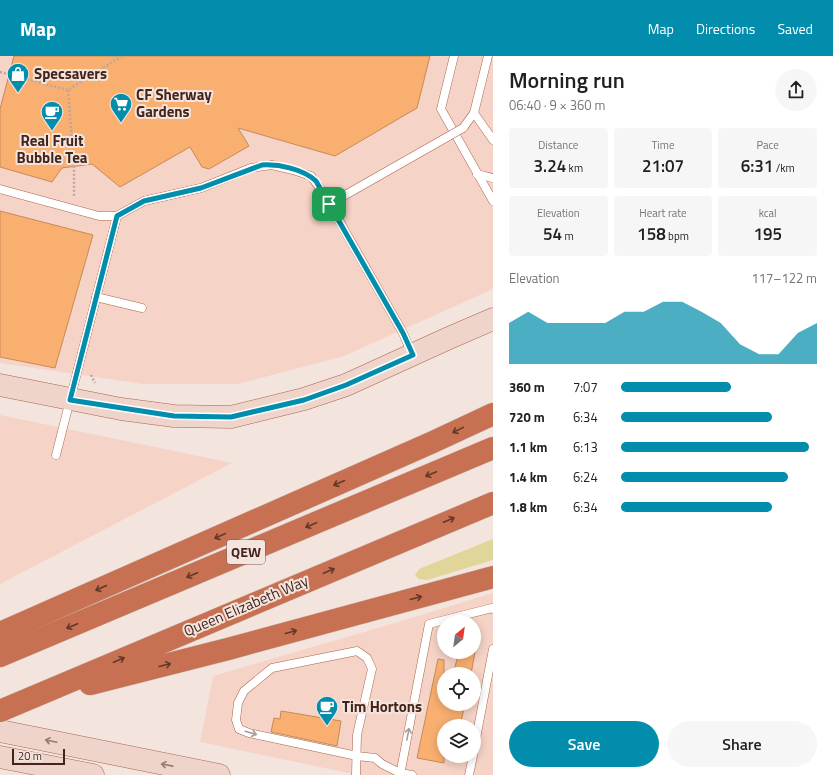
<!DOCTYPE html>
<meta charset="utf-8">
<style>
body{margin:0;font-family:"Titillium Web",sans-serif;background:#f6f6f6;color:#202124;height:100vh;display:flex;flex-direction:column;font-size:15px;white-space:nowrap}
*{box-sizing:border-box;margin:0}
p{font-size:13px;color:#757577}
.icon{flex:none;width:22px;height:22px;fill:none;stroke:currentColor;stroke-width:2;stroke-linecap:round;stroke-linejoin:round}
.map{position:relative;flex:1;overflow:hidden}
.details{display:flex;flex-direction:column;background:#fff;width:340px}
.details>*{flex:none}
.needle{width:26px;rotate:29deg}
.buttons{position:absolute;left:437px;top:559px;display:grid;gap:8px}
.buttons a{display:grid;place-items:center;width:44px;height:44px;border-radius:50%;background:#fff;box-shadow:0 2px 10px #0003;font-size:20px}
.scale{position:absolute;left:12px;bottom:10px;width:53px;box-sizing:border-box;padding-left:4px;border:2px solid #43251b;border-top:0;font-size:11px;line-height:14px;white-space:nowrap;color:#43251b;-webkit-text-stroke:3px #f4e4de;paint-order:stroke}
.pin{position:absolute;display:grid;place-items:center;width:34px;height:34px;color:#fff;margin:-17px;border-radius:8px;box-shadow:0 2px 6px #0006}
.round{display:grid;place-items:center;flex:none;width:42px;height:42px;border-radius:21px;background:#f6f6f6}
.overview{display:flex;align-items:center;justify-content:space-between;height:68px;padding:0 16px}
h1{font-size:22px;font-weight:600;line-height:30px}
.stats{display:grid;grid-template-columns:repeat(3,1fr);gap:6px;height:68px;padding:4px 16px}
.stats div{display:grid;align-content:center;border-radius:4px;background:#f6f6f6;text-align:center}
.stats b{font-size:17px;font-weight:600}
.stats small{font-size:11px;font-weight:400}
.stats p{font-size:11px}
.chart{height:112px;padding:8px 16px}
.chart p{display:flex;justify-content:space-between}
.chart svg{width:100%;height:72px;margin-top:4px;fill:#018dab;opacity:.7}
.primary-button{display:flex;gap:8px;margin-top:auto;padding:8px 16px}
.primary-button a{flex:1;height:46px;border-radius:24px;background:#018dab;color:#fff;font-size:16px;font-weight:600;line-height:46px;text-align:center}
.primary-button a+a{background:#f6f6f6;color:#202124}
ul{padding:0 16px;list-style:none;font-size:13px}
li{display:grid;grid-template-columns:64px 48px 1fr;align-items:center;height:30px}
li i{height:10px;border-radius:5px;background:#018dab}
header{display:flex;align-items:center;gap:24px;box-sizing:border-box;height:56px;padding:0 20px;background:#018dab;color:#fff}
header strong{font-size:19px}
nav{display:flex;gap:22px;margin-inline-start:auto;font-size:14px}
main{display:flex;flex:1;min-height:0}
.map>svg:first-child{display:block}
</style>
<header>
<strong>Map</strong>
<nav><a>Map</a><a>Directions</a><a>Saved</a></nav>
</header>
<main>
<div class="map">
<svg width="493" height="719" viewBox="0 0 493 719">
<rect width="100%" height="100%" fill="#f4e4de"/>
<!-- built -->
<g fill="#f6d3c7" fill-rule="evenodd">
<polygon points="0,0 493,0 493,233 344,300 238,328 143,328 0,307"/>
<polygon points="0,359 232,407 0,528"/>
<path d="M 493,537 L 493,719 L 358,719 L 200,686 L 213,620 L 395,567 ZM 444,566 L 474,566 L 474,596 L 444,596 ZM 444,618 L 474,618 L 474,648 L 444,648 ZM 444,670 L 474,670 L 474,700 L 444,700 Z"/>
</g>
<!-- green -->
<polygon fill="#e0d699" points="493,483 493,504 427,524 419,523 415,519 419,513"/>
<!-- building -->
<g fill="#f9af70" stroke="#c58a58">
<polygon points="14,0 430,0 417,52 335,100 238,72 249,90 209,113 202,111 190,91 120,131 92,108 62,112 52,126 0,111 0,53"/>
<polygon points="0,155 93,179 55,312 0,301"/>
<polygon points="459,596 475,596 471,618 453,618"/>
<polygon points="438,603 444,604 444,648 465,648 460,670 444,670 444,707 417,702"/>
<polygon points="281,655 341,665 337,690 271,676 274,662 280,663"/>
</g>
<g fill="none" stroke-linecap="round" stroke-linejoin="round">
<!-- lane casing -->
<g stroke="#a9644b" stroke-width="9">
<g id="lane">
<polyline points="454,0 441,53 493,145"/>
<polyline points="488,0 474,57 493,84"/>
<polyline points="463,72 474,57"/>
<polyline points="477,118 493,122"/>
<polyline points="0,133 99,160 117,160 144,145 201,132 251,112 272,109 293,114 311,120 324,138 403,277 412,298"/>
<polyline points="96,241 142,252"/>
<polyline points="56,399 117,160"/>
<polyline points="474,693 493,593"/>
<polyline points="356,719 357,679 372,613 367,602 357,595 272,612 244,635 238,647 236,664 239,673 249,677 357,700 375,702 382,708 400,717 412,719"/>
<polyline points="400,719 429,568 492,552 493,553"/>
<polyline points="469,719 473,700"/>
</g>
</g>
<!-- secondary casing -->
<g stroke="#a9644b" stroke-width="23">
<g id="secondary">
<polyline points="0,329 121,353 174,360 231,361 304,343 346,329 449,282 493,263"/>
<polyline points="0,675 219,719"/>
<polyline points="0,701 93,719"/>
</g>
</g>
<!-- highway casing -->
<g stroke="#cac2bf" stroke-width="23">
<g id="highway">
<polyline points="0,577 433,386 493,358"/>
<polyline points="0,600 493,392"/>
<polyline points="90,628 228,593 493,521"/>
<polyline points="0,655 493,447"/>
</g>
</g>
<!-- path -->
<g stroke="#bba79f" stroke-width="2.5" stroke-dasharray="2 2" stroke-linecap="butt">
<polyline points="0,16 68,34 122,0"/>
<polyline points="68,34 74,110 74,141"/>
<polyline points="91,319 95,327"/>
</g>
<!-- lane -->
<use href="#lane" stroke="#fff" stroke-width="8"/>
<!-- secondary -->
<use href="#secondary" stroke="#eed4cb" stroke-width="22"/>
<!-- highway -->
<use href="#highway" stroke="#c87152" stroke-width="22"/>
<!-- lane-bridge casing -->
<g stroke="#a9644b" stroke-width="9" stroke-linecap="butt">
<polyline id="lane-bridge" points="340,142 463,72"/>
</g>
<!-- lane-bridge -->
<use href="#lane-bridge" stroke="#fff" stroke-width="8"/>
</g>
<!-- one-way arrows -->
<defs><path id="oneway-shaft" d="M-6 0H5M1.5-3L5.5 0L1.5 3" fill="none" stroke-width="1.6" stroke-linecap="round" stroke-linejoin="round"/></defs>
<g stroke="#643829">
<use href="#oneway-shaft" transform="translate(458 374) rotate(154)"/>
<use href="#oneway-shaft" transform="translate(431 418) rotate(157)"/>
<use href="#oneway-shaft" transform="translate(339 427) rotate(156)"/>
<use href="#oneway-shaft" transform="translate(449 464) rotate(-23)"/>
<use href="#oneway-shaft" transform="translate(311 469) rotate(157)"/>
<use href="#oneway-shaft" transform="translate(220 480) rotate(156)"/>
<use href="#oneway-shaft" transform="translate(329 515) rotate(-23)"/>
<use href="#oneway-shaft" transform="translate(192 519) rotate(157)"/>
<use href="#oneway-shaft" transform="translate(101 532) rotate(156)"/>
<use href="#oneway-shaft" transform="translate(416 542) rotate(-15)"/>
<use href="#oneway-shaft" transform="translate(72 570) rotate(157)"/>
<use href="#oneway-shaft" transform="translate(291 576) rotate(-15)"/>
<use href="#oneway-shaft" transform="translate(119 604) rotate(-23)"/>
<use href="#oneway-shaft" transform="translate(165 609) rotate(-14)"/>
</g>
<g stroke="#aa9d98">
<use href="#oneway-shaft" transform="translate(251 677) rotate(16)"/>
<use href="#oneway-shaft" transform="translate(408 678) rotate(-79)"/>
</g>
<g stroke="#987c73">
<use href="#oneway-shaft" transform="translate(51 685) rotate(-168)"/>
<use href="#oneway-shaft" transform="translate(167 709) rotate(-169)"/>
</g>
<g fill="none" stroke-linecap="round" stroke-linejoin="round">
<!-- route casing -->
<g stroke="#fff" stroke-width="8">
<path id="route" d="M 262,109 C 279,108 303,113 316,125 L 403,277 L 413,299 L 346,329 L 304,344 L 231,361 L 174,360 L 70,344 L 117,160 L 144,145 L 201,132 Z"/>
</g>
<!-- route -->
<use href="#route" stroke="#018dab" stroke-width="5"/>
</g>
<!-- icons -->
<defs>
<g id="shop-pin" transform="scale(1.15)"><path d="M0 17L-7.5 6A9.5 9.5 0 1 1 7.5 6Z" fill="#018dab" stroke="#f4e4de"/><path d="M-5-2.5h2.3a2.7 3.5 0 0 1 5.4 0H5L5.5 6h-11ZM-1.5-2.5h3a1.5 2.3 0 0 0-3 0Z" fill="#fff"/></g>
<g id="supermarket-pin" transform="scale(1.15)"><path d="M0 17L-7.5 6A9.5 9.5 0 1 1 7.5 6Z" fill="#018dab" stroke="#f4e4de"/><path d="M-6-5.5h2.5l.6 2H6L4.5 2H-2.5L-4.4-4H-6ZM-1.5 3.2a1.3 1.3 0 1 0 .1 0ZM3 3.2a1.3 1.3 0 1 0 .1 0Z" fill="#fff"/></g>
<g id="cafe-pin" transform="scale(1.15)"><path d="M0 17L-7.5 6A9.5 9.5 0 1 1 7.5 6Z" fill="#018dab" stroke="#f4e4de"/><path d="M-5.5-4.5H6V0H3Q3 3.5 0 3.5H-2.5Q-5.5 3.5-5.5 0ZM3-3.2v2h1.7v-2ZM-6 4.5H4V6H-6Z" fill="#fff"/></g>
</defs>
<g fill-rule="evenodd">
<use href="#shop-pin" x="18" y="18"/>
<use href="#supermarket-pin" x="121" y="48"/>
<use href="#cafe-pin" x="52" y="56"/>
<use href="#cafe-pin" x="327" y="651"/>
</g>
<g text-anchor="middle" stroke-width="4" stroke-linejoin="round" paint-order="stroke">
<!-- shield labels -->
<rect fill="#f4e4de" stroke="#785e56" stroke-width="1" x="227" y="484" width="38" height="24" rx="3"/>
<g font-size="14" font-weight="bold" fill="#43251b">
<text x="246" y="501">QEW</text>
</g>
<!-- poi labels -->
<g font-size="15" font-weight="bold" fill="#43251b" stroke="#f4e4de" text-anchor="start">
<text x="34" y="23">Specsavers</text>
<text x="136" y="44">CF Sherway<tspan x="136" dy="17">Gardens</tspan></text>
<text x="52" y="90" text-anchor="middle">Real Fruit<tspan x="52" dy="17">Bubble Tea</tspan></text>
<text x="342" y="656">Tim Hortons</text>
</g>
<!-- street labels -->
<g font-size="15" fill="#43251b" stroke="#f4e4de">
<text transform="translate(246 550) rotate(-23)" y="5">Queen Elizabeth Way</text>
</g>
</g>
</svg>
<div class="buttons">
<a><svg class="needle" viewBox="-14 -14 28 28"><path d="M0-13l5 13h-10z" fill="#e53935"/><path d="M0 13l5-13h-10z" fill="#757577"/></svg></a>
<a><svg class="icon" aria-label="locate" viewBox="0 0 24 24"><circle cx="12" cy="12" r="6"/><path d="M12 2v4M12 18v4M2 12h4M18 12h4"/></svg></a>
<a><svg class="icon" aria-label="layers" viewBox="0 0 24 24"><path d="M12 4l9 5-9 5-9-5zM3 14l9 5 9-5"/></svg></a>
</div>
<div class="scale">20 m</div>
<div class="pin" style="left:329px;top:148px;background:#1e9e55"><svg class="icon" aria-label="arrive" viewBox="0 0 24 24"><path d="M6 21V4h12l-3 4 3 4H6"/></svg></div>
</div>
<section class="details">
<div class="overview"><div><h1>Morning run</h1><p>06:40 · 9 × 360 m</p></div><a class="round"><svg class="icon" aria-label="share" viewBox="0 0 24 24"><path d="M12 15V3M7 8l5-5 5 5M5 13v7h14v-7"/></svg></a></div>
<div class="stats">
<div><p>Distance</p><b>3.24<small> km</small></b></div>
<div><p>Time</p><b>21:07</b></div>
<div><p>Pace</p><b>6:31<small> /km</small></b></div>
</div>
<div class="stats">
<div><p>Elevation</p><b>54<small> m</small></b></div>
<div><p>Heart rate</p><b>158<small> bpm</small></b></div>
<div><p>kcal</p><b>195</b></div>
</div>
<div class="chart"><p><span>Elevation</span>117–122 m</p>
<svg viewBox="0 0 160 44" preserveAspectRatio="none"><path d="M0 44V19L10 12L20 19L30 19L40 19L50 19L60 12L70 12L80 6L90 6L100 12L110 19L120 32L130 38L140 38L150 25L160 19V44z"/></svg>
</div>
<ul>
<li><b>360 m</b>7:07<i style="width:56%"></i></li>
<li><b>720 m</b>6:34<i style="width:77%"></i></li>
<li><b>1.1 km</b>6:13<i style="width:96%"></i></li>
<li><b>1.4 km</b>6:24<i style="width:85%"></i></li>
<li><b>1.8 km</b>6:34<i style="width:77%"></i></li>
</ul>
<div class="primary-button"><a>Save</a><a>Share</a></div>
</section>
</main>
